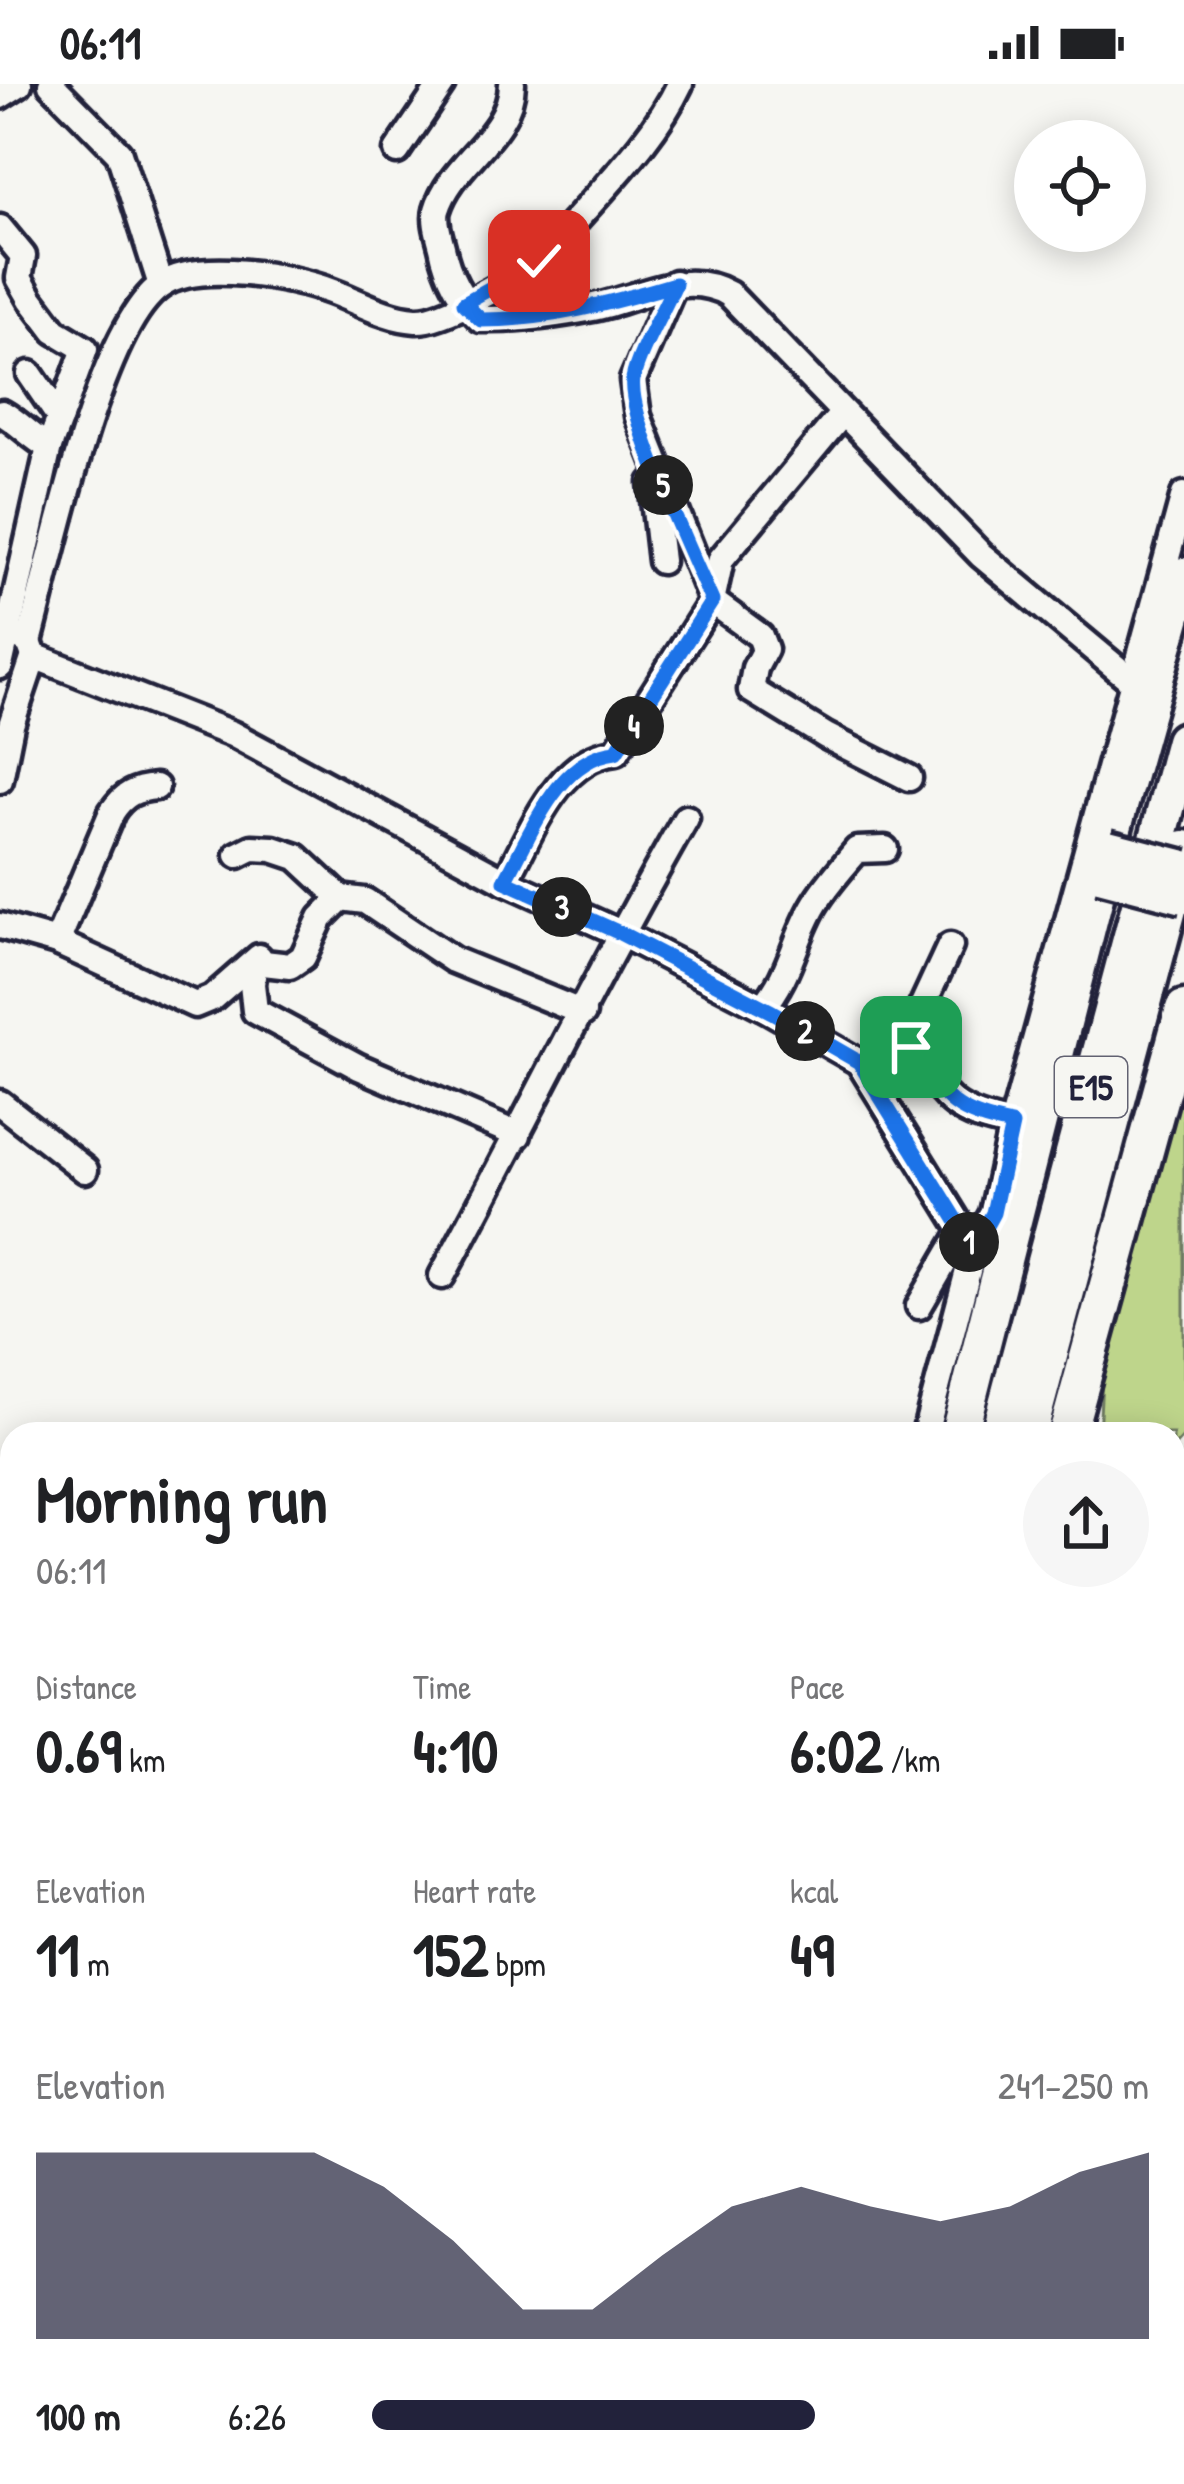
<!DOCTYPE html>
<meta charset="utf-8">
<style>
body{margin:0;font-family:"Patrick Hand",sans-serif;background:#f6f6f6;color:#202124;height:100vh;display:flex;flex-direction:column;font-size:45px;white-space:nowrap}
*{box-sizing:border-box;margin:0}
p{font-size:39px;color:#757577}
.icon{flex:none;width:66px;height:66px;fill:none;stroke:currentColor;stroke-width:2;stroke-linecap:round;stroke-linejoin:round}
.map{position:relative;flex:1;overflow:hidden}
.sheet{position:absolute;left:0px;top:1338px;width:1185px;height:1062px;display:flex;flex-direction:column;background:#fff;border-radius:36px 36px 0 0;box-shadow:0 6px 30px #0003}
.sheet>*{flex:none}
.tools{position:absolute;left:1014px;top:36px;display:grid;gap:24px}
.tools a{display:grid;place-items:center;width:132px;height:132px;border-radius:50%;background:#fff;box-shadow:0 6px 30px #0003;font-size:60px}
.pin{position:absolute;display:grid;place-items:center;width:102px;height:102px;color:#fff;margin:-51px;border-radius:24px;box-shadow:0 6px 18px #0006}
.km{position:absolute;width:60px;height:60px;margin:-30px;border-radius:50%;background:#222;color:#fff;font-size:33px;line-height:60px;text-align:center}
.round{display:grid;place-items:center;flex:none;width:126px;height:126px;border-radius:63px;background:#f6f6f6}
.overview{display:flex;align-items:center;justify-content:space-between;height:204px;padding:0 36px}
h1{font-size:66px;font-weight:700;line-height:90px}
.stats{display:grid;grid-template-columns:repeat(3,1fr);gap:18px;height:204px;padding:12px 36px}
.stats div{display:grid;align-content:center}
.stats b{font-size:60px;font-weight:700}
.stats small{font-size:33px;font-weight:400}
.stats p{font-size:33px}
.chart{height:336px;padding:24px 36px}
.chart p{display:flex;justify-content:space-between}
.chart svg{width:100%;height:216px;margin-top:12px;fill:#22223b;opacity:.7}
ul{padding:0 36px;list-style:none;font-size:39px}
li{display:grid;grid-template-columns:192px 144px 1fr;align-items:center;height:90px}
li i{height:30px;border-radius:15px;background:#22223b}
.status{display:flex;justify-content:space-between;align-items:center;height:84px;padding:0 60px;background:#fff;direction:ltr}
.status svg{height:33px;fill:currentColor}
.map>svg:first-child{display:block}
</style>
<div class="status"><b>06:11</b><svg viewBox="0 0 49 12"><path d="M0 12V9h3v3zM5 12V6h3v6zM10 12V3h3v9zM15 12V0h3v12zM26 1h20v11H26zM47 4h2v5h-2z"/></svg></div>
<div class="map">
<svg width="1184" height="2400" viewBox="0 0 1184 2400">
<rect width="100%" height="100%" fill="#f6f6f2"/>
<filter id="ink" filterUnits="userSpaceOnUse"><feTurbulence type="fractalNoise" baseFrequency=".00833" numOctaves="2"/><feDisplacementMap in="SourceGraphic" scale="24" xChannelSelector="R" yChannelSelector="G"/><feConvolveMatrix kernelMatrix="1 2 1 2 8 2 1 2 1" color-interpolation-filters="sRGB"/></filter>
<g filter="url(#ink)">
<!-- green -->
<polygon fill="#bed58b" stroke="#707c63" stroke-width="3" points="1184,989 1184,1352 1173,1364 1173,1350 1099,1350 1102,1296"/>
<g fill="none" stroke-linecap="round" stroke-linejoin="round">
<!-- canal -->
<g stroke="#8cd3ed" stroke-width="18">
<polyline points="0,1785 12,1797"/>
<polyline points="1173,2328 1184,2321"/>
<polyline points="508,2388 516,2400"/>
<polyline points="1065,2400 1083,2388"/>
</g>
<!-- minor casing -->
<g stroke="#22223b" stroke-width="33">
<g id="minor">
<polyline points="51,0 119,69 161,201"/>
<path d="M 512,0 C 511,52 451,78 437,126 C 434,137 439,151 442,163 C 447,190 461,216 481,235 C 519,236 556,231 593,224 C 640,215 684,184 729,210 L 981,471 L 1132,597"/>
<polyline points="0,12 19,0"/>
<polyline points="397,67 442,0"/>
<polyline points="0,144 23,172 19,194 31,215 55,247 85,265 49,363 0,582"/>
<polyline points="675,199 633,296 638,332 712,517 760,552 765,565 755,584 751,606 826,652 909,694"/>
<polyline points="30,290 60,334"/>
<path d="M 2,329 C 20,339 31,353 49,363"/>
<polyline points="652,399 661,477"/>
<polyline points="0,544 29,558 34,572 232,650 505,797 620,849 763,923 859,978 974,1164"/>
<path d="M 29,558 C 50,480 98,246 160,202 C 197,175 289,192 330,207 C 358,217 385,234 416,236 C 442,238 515,195 538,177 C 551,167 563,150 575,137 C 612,95 656,51 680,0"/>
<polyline points="0,696 11,641 34,572"/>
<polyline points="238,771 252,764 273,765 297,773 341,814 365,817 453,876 583,929"/>
<path d="M 505,797 C 531,751 556,674 616,668 L 712,517 L 721,475 L 842,330"/>
<polyline points="341,814 321,834 303,873 290,882 255,878 252,900 255,927 359,983 518,1051"/>
<polyline points="0,842 57,858 195,921 212,914 259,873"/>
<path d="M 57,858 L 112,728 C 124,710 135,705 156,703"/>
<path d="M 950,862 L 918,931 L 911,963 C 945,1014 949,1029 1012,1041"/>
<path d="M 763,923 C 790,893 795,853 815,820 C 827,800 843,783 857,766 L 885,765"/>
<polyline points="0,1019 85,1086"/>
<path d="M 442,1192 C 524,1040 600,884 686,734"/>
<polyline points="919,1222 962,1148"/>
<polyline points="925,1350 974,1164 993,1129 1012,1041 1184,411"/>
<polyline points="0,1759 12,1771"/>
<polyline points="0,1827 12,1840"/>
<polyline points="481,2388 489,2400"/>
<polyline points="544,2388 552,2400"/>
<polyline points="673,2400 677,2388"/>
</g>
</g>
<!-- highway casing -->
<g stroke="#22223b" stroke-width="45">
<g id="highway">
<polyline points="959,1350 1107,765 1184,492"/>
<polyline points="999,1350 1184,657"/>
<polyline points="1028,1350 1184,765"/>
<polyline points="1067,1350 1184,925"/>
<polyline points="723,2400 726,2388"/>
<polyline points="751,2400 754,2388"/>
</g>
</g>
<!-- path -->
<g stroke="#22223b" stroke-width="3" stroke-dasharray="12 9" stroke-linecap="butt">
<polyline points="1173,2348 1184,2341"/>
<polyline points="1092,2400 1111,2388"/>
</g>
<!-- minor -->
<use href="#minor" stroke="#f6f6f2" stroke-width="24"/>
<!-- highway -->
<use href="#highway" stroke="#f6f6f2" stroke-width="36"/>
<!-- highway-bridge casing -->
<g stroke="#22223b" stroke-width="45" stroke-linecap="butt">
<g id="highway-bridge">
<polyline points="1107,765 1184,785"/>
<polyline points="1100,789 1184,811"/>
</g>
</g>
<!-- highway-bridge -->
<use href="#highway-bridge" stroke="#f6f6f2" stroke-width="36"/>
</g>
</g>
<g fill="none" stroke-linecap="round" stroke-linejoin="round" filter="url(#ink)">
<!-- route casing -->
<g stroke="#fff" stroke-width="24">
<path id="route" d="M 539,177 L 464,219 L 481,236 C 549,236 611,219 675,200 C 665,224 637,271 633,295 C 627,335 694,475 712,517 L 616,668 C 557,674 531,751 505,797 L 620,849 L 772,928 L 859,978 L 974,1164 L 993,1129 L 1012,1041 C 949,1029 945,1014 911,963"/>
</g>
<!-- route -->
<use href="#route" stroke="#1a73e8" stroke-width="15"/>
</g>
<g text-anchor="middle" stroke-width="10" stroke-linejoin="round" paint-order="stroke">
<!-- shield labels -->
<rect fill="#f6f6f2" stroke="#626272" stroke-width="3" x="1055" y="973" width="72" height="60" rx="9"/>
<g font-size="36" font-weight="bold" fill="#22223b">
<text x="1091" y="1016">E15</text>
</g>
</g>
</svg>
<div class="tools">
<a><svg class="icon" aria-label="locate" viewBox="0 0 24 24"><circle cx="12" cy="12" r="6"/><path d="M12 2v4M12 18v4M2 12h4M18 12h4"/></svg></a>
</div>
<div class="pin" style="left:911px;top:963px;background:#1e9e55"><svg class="icon" aria-label="arrive" viewBox="0 0 24 24"><path d="M6 21V4h12l-3 4 3 4H6"/></svg></div>
<div class="pin" style="left:539px;top:177px;background:#d93025"><svg class="icon" aria-label="check" viewBox="0 0 24 24"><path d="M5 12l5 5 9-10"/></svg></div>
<b class="km" style="left:969px;top:1158px">1</b>
<b class="km" style="left:805px;top:947px">2</b>
<b class="km" style="left:562px;top:823px">3</b>
<b class="km" style="left:634px;top:642px">4</b>
<b class="km" style="left:663px;top:401px">5</b>
<section class="sheet">
<div class="overview"><div><h1>Morning run</h1><p>06:11</p></div><a class="round"><svg class="icon" aria-label="share" viewBox="0 0 24 24"><path d="M12 15V3M7 8l5-5 5 5M5 13v7h14v-7"/></svg></a></div>
<div class="stats">
<div><p>Distance</p><b>0.69<small> km</small></b></div>
<div><p>Time</p><b>4:10</b></div>
<div><p>Pace</p><b>6:02<small> /km</small></b></div>
</div>
<div class="stats">
<div><p>Elevation</p><b>11<small> m</small></b></div>
<div><p>Heart rate</p><b>152<small> bpm</small></b></div>
<div><p>kcal</p><b>49</b></div>
</div>
<div class="chart"><p><span>Elevation</span>241–250 m</p>
<svg viewBox="0 0 160 44" preserveAspectRatio="none"><path d="M0 44V6L10 6L20 6L30 6L40 6L50 13L60 24L70 38L80 38L90 27L100 17L110 13L120 17L130 20L140 17L150 10L160 6V44z"/></svg>
</div>
<ul>
<li><b>100 m</b>6:26<i style="width:57%"></i></li>
</ul>
</section>
</div>
